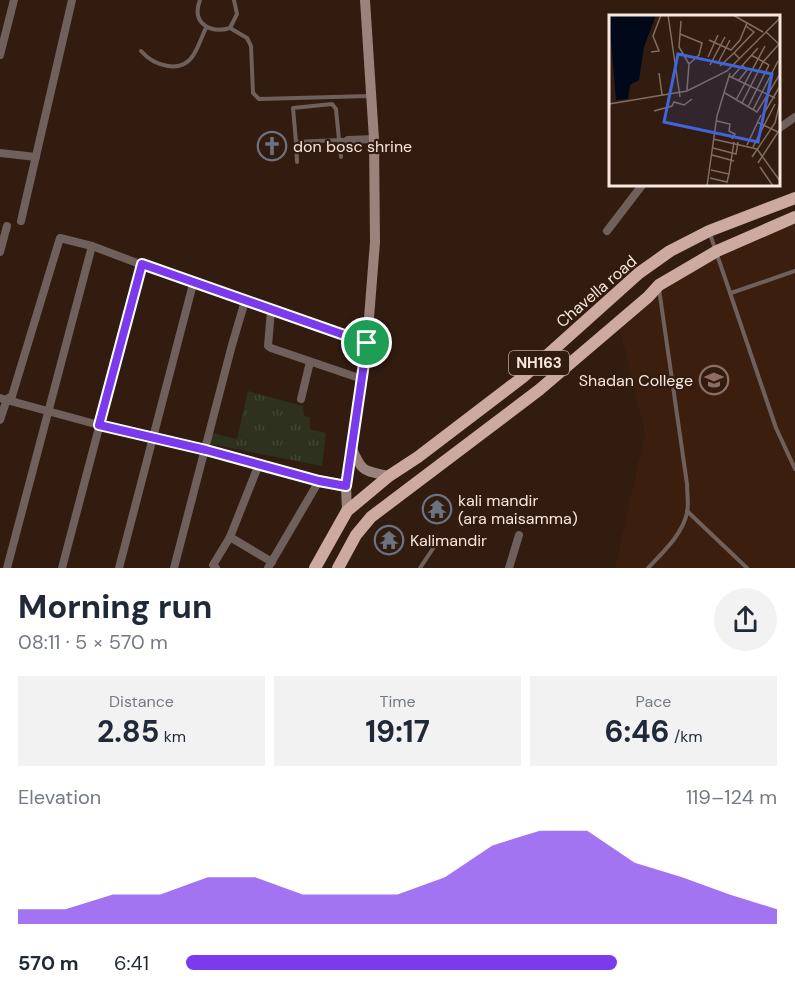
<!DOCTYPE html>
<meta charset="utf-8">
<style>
body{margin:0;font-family:"DM Sans",sans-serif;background:#f2f2f3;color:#1f2937;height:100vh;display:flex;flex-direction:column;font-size:22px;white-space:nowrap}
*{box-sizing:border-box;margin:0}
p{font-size:20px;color:#747a83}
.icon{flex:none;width:33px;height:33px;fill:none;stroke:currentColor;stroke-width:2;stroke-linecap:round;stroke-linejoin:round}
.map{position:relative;height:568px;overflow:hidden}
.panel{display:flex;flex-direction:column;background:#fff;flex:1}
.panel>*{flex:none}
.pin{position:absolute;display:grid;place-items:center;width:51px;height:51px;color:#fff;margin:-26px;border:3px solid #fff;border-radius:50%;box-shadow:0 2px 6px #0007}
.round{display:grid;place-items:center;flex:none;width:63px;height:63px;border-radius:32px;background:#f2f2f3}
.summary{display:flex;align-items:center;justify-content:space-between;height:102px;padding:0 18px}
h1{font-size:33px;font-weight:700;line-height:45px}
.figures{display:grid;grid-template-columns:repeat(3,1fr);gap:9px;height:102px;padding:6px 18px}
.figures div{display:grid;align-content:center;border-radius:0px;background:#f2f2f3;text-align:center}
.figures b{font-size:30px;font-weight:700}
.figures small{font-size:16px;font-weight:400}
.figures p{font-size:16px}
.chart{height:168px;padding:12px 18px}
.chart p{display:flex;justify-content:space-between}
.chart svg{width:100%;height:108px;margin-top:6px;fill:#7c3aed;opacity:.7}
ul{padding:0 18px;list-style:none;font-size:20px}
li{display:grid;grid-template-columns:96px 72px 1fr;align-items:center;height:45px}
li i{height:15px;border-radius:8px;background:#7c3aed}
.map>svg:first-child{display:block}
</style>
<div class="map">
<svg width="795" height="568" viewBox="0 0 795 568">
<defs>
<pattern id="park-tufts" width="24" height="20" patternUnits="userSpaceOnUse" patternTransform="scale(1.5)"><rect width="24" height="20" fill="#2d311d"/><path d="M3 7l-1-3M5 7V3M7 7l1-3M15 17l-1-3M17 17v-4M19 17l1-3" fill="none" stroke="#424533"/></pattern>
</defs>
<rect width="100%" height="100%" fill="#321b0f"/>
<!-- built -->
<polygon fill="#3b1e0e" points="795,223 795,568 615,568 645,433 619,326 670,285 702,264 738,247"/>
<!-- park -->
<polygon fill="url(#park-tufts)" points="248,391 303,406 304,416 310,417 310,429 326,433 322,466 210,444 213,433 237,439"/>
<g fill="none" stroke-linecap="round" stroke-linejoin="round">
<!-- service -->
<g stroke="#6f605b" stroke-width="4">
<path d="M 200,0 C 191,23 210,34 230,28 L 247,38 L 251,46 L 253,93 L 259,99 L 370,96"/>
<polyline points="230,28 237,14 234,0"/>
<path d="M 141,51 C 154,66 182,75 194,54 C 199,46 202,36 206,28"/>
<polygon points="332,104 336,109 339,140 296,142 293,108"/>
<polyline points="296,142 297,162"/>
<polyline points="341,157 339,140 348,140"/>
<polyline points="710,234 776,428 795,469"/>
<polyline points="731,293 795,271"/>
<polyline points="687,511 747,568"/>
<polyline points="420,568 436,544"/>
<path d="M 648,568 C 663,552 682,535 687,513 C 689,504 687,493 687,484 L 659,289"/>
</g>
<!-- minor -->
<g stroke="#6f605b" stroke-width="8">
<polyline points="0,55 14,0"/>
<polyline points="778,129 795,117"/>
<polyline points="348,140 374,139"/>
<polyline points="0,153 36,157"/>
<polyline points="21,221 72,0"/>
<polyline points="607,231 643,184"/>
<polyline points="0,252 7,226"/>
<polyline points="271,310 268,346 271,348 362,379"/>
<polyline points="0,398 99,425 206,450 319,481 346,486"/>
<polyline points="301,399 310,362"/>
<polyline points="0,420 7,399 12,396 60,238 92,246 193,284 367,343"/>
<polyline points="230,537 272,562"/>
<polyline points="7,568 92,246"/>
<polyline points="62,568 142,264"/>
<polyline points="119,568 193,284"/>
<polyline points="174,568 232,345 245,301"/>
<polyline points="216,568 213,565 230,537 259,464"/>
<polyline points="268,568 319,481"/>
<polyline points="509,568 519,535"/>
</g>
<!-- secondary -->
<g stroke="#9b837b" stroke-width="10">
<path d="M 352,449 C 363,474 364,470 389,476"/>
<polyline points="347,511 346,486 367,343 375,242 374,139 365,0"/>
</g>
<!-- trunk -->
<g stroke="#ccaaa0" stroke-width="12">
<polyline points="315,568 347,511 389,476 418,457 523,377 639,273 670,251 709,231 795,198"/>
<polyline points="338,568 356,535 371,517 539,390 648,297 659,285 717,251 795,217"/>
</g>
</g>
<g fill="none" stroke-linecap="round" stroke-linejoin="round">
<!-- route casing -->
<g stroke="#fff" stroke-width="12">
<polygon id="route" points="142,264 367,343 346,486 319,481 206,450 99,425"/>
</g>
<!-- route -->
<use href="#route" stroke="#7c3aed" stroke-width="8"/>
</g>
<!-- icons -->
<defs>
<g id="church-ring" transform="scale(1.5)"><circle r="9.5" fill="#321b0f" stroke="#6b7280" stroke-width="1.5"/><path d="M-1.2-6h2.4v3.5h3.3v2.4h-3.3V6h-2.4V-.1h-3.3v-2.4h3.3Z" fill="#6b7280"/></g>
<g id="university-ring" transform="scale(1.5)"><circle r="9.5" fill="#321b0f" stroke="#8d6e63" stroke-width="1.5"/><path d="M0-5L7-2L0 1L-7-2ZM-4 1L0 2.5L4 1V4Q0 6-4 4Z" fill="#8d6e63"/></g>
<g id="temple-ring" transform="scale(1.5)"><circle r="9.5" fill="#321b0f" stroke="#6b7280" stroke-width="1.5"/><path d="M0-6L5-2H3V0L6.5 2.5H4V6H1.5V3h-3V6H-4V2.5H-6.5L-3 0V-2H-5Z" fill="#6b7280"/></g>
</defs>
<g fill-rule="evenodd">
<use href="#church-ring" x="272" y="146"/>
<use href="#university-ring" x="714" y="380"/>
<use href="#temple-ring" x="437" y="509"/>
<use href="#temple-ring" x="389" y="540"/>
</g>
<g text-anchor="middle" stroke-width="4.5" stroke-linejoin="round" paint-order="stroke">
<!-- shield labels -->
<rect fill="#321b0f" stroke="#bcaaa0" stroke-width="1.5" x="509" y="351" width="60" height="24" rx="4.5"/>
<g font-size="15" font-weight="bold" fill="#f7e7de">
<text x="539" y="368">NH163</text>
</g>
<!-- poi labels -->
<g font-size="16" fill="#f7e7de" stroke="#321b0f" text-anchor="start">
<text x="293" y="152">don bosc shrine</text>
<text x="693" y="386" text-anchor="end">Shadan College</text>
<text x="458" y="506">kali mandir<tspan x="458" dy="18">(ara maisamma)</tspan></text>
<text x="410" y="546">Kalimandir</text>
</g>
<!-- street labels -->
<g font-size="16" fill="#f7e7de" stroke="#321b0f">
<text transform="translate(596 291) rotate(-41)" y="6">Chavella road</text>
</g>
</g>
<!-- overview -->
<g transform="translate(609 15)">
<rect width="171" height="171" fill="#321b0f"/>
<path d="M 47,0 L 35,32 L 30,65 L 21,70 L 19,84 L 7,85 L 0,1 Z" fill="#00081a"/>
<path fill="none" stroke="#816d62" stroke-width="1.5" d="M 59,0 L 71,82M 124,0 L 154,17M 72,6 L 71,19 L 93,28 L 90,40 L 80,49 L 78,75M 157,17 L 171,30M 71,19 L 70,32 L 80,49M 100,25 L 122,35 L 131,25 L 138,8M 42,37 L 50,36 L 44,21 L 52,0M 125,38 L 145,17 L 137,11M 142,40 L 160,50M 99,42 L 109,20M 110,46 L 121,25M 101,50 L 116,22M 111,51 L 125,38 L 130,43M 120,61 L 166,83M 123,62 L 149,33M 130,65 L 138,55 L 133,50M 116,78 L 148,97 L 171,59M 53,79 L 50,58 L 53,80M 127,85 L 156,31M 133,88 L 154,47 L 171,28M 0,89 L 78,76 L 118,56 L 171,3M 139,92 L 160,50M 144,95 L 169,46M 45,96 L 63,91 L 65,87 L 75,90 L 83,84M 154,100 L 171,71M 108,106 L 121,109 L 120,116 L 126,119 L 123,124M 148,107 L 169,117M 104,124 L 148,134 L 171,166M 138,130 L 152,100M 144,132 L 166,89M 104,133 L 127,139 L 129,127M 103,140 L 125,146M 143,142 L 166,108 L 171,87M 149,148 L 171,114M 151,152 L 164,171M 120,159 L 125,127M 101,163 L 118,167 L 120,159 L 102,155M 98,171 L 108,101 L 121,58"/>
<path fill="#3e65d9" fill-opacity="0.15" stroke="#3e65d9" stroke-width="3" d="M 69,39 L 163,59 L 149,127 L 55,107 Z"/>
<rect width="171" height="171" fill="none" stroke="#f7e7de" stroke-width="3"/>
</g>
</svg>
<div class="pin" style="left:367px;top:343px;background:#1e9e55"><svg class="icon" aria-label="arrive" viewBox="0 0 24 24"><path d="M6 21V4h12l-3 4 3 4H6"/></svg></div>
</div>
<section class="panel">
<div class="summary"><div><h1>Morning run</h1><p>08:11 · 5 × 570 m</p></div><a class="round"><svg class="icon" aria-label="share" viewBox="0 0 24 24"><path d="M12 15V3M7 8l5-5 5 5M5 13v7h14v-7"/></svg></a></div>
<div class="figures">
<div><p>Distance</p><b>2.85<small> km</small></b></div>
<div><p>Time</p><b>19:17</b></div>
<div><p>Pace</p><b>6:46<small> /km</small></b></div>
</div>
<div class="chart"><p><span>Elevation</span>119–124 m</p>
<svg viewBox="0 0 160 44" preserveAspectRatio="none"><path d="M0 44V38L10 38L20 32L30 32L40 25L50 25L60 32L70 32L80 32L90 25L100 12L110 6L120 6L130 19L140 25L150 32L160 38V44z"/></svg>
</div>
<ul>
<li><b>570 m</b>6:41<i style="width:73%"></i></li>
</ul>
</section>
